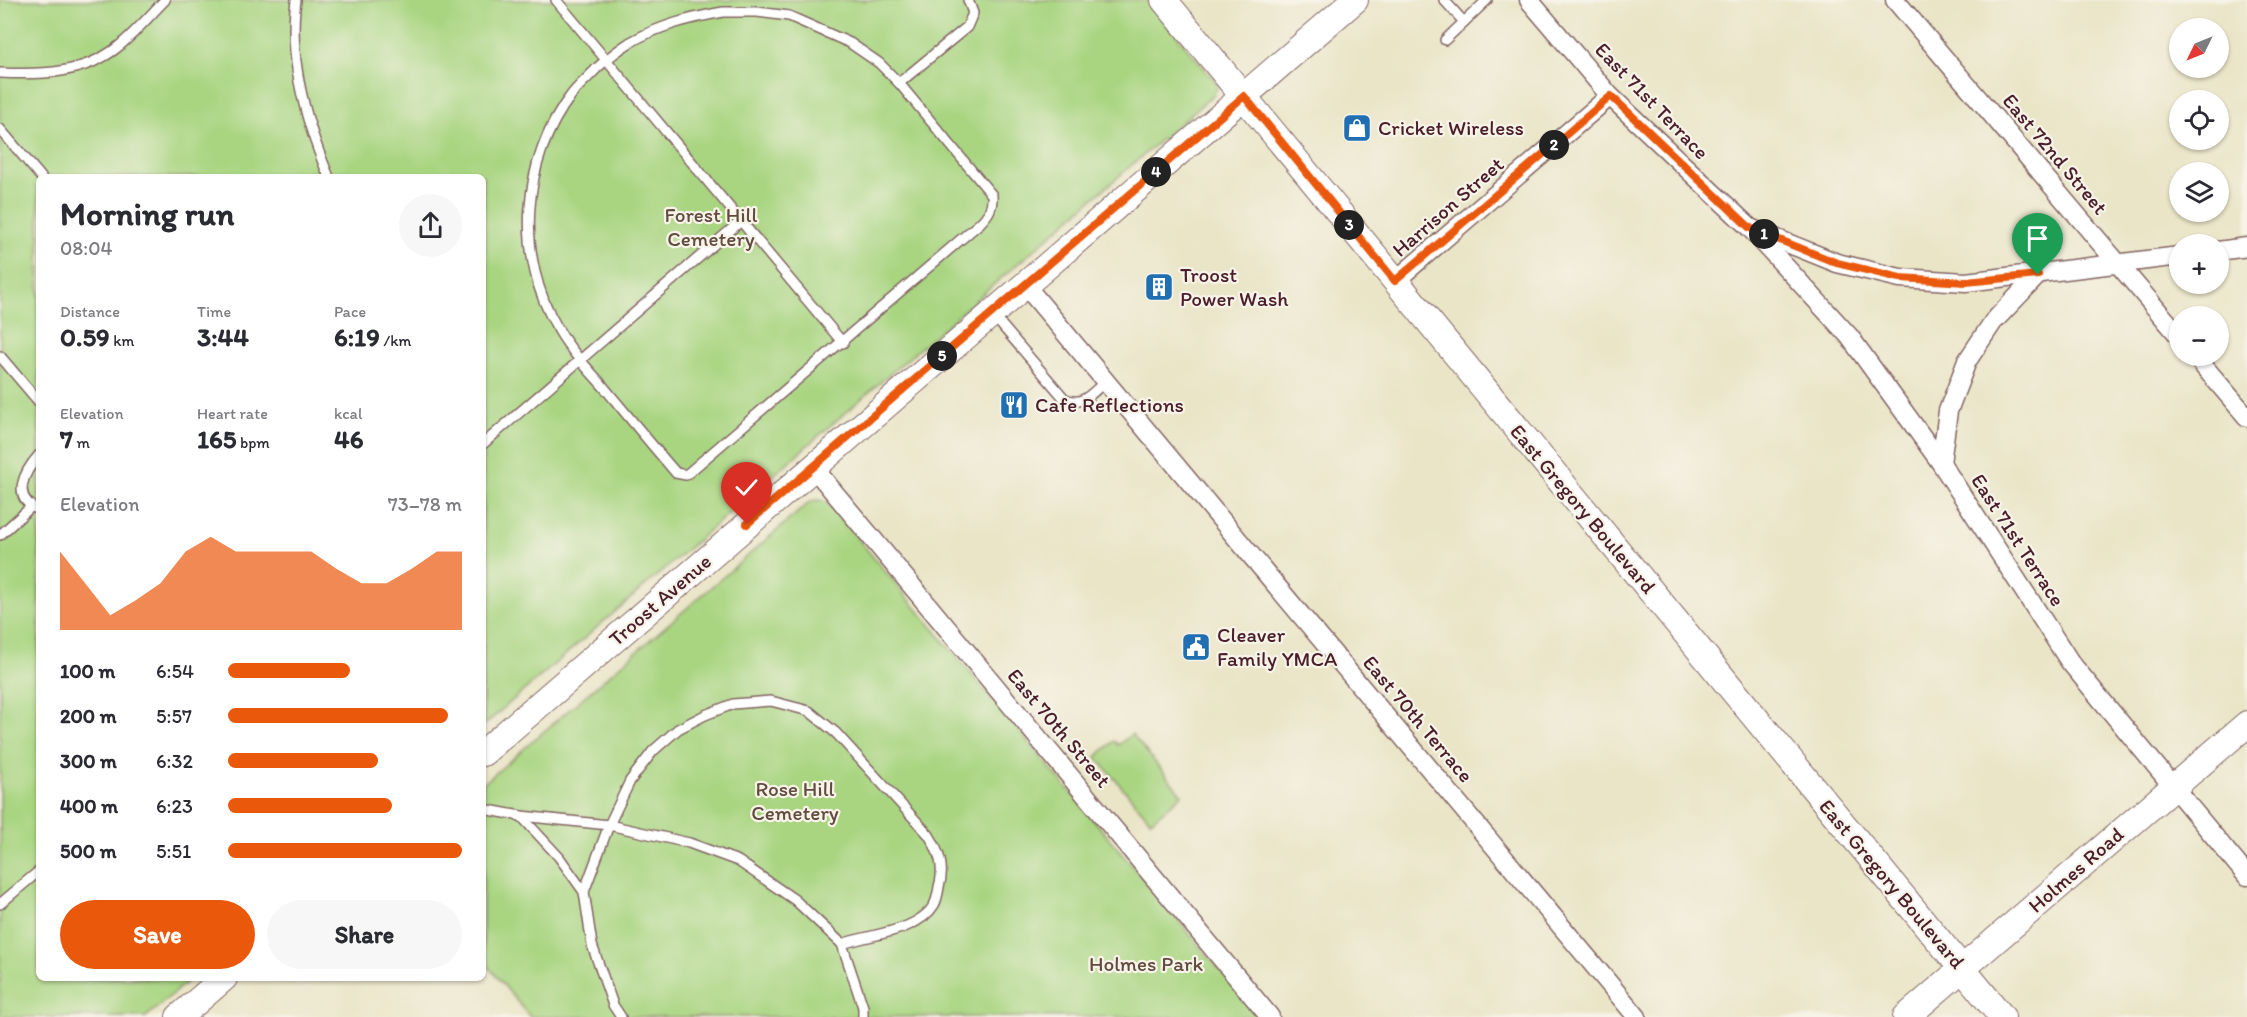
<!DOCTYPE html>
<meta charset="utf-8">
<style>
body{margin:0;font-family:Itim,sans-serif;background:#f7f7f7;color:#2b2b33;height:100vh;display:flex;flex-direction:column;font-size:22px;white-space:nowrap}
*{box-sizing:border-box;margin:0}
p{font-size:20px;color:#7c7c81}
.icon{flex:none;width:33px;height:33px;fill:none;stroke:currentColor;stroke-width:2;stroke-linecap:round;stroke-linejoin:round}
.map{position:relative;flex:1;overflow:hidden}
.sheet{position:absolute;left:36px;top:174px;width:450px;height:807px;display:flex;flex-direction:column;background:#fff;border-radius:9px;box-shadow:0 2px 4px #0004}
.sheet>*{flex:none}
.needle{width:39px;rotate:227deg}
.controls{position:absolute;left:2169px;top:18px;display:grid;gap:12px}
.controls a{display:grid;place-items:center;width:60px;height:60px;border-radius:50%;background:#fff;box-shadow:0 2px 4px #0004;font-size:30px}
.pin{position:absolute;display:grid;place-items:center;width:51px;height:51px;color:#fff;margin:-62px -26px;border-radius:50% 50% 50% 0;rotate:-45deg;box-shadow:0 0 6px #0007}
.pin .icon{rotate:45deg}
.km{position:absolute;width:30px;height:30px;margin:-15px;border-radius:50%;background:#222;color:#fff;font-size:16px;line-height:30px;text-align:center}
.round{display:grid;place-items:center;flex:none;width:63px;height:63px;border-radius:32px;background:#f7f7f7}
.overview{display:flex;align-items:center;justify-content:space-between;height:102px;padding:0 24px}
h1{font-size:33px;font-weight:700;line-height:45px}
.stats{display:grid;grid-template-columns:repeat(3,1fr);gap:9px;height:102px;padding:6px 24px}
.stats div{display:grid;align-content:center}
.stats b{font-size:26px;font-weight:700}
.stats small{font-size:16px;font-weight:400}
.stats p{font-size:16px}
.chart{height:168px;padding:12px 24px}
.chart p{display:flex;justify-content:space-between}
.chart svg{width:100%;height:108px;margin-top:6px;fill:#ea580c;opacity:.7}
.action{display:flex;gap:12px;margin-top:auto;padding:12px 24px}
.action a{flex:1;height:69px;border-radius:36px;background:#ea580c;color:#fff;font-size:24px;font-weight:700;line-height:69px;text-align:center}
.action a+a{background:#f7f7f7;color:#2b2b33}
ul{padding:0 24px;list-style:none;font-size:20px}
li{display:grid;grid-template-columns:96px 72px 1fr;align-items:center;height:45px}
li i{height:15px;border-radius:8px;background:#ea580c}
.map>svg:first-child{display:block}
</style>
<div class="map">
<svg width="2247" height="1017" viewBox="0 0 2247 1017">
<rect width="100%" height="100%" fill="#f7f3e8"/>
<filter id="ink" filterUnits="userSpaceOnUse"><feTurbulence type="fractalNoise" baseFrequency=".0167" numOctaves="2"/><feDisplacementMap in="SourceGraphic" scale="12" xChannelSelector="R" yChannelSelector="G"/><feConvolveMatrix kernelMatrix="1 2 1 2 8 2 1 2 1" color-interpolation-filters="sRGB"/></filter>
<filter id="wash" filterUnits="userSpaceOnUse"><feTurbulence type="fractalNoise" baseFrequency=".008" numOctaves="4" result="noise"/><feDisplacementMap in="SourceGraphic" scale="24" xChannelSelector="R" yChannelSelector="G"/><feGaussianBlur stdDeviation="1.35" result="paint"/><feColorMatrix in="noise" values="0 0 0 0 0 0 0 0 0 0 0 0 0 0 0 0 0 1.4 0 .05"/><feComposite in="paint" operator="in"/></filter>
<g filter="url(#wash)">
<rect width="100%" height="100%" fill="#eae5c7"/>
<!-- green -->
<g fill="#a9d581" stroke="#7a7a56" stroke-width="1.5">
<polygon points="0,0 1147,0 1216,82 1217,88 1214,94 483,726 483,177 39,177 39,978 191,978 146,1017 0,1017"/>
<polygon points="818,500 827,502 1259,1017 530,1017 483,960 483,784 811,501"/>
<polygon points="1132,734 1182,795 1151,821 1096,757 1114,741 1118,745"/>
</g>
</g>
<g filter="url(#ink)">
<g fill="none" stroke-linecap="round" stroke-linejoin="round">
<!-- lane casing -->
<g stroke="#826462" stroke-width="12">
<g id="lane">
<path d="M 296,0 C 288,60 306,123 329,177"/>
<polyline points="556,0 843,343"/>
<polyline points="1444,0 1464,22"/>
<path d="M 723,12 L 757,12 L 789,16 L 850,43 L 879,63 L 899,83 L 992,195 C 993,207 989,214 980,223 L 686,475 L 676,473 C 651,444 627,415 603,386 C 587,368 570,350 558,329 C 515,258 521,160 572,94 C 579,85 589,77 597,68 C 607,59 618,50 629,43 C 658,26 690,18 723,12 Z"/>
<polyline points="1445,40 1487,0"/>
<path d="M 0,73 C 42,75 85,74 119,46 C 136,32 150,15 165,0"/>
<polyline points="899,83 967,27 973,13 968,0"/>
<polyline points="0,129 41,177"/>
<path d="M 993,315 L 1064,398 C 1083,408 1091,393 1106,381"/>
<polyline points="0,356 39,402"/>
<polyline points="483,444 741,221"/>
<path d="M 39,455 C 24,472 10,498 39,510"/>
<polyline points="0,535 31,507"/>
<polyline points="483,809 521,816 609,825 689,843 738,861 795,900 842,944 863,1007 863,1017"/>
<polyline points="521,816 559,857 584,892"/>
<polyline points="0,904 39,871"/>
<path d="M 621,1017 L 613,1005 L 592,945 L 584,892 L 609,825 L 630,781 L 653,751 L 678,729 L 705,715 L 733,704 L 771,701 L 809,711 L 836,733 L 929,835 C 939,852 945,867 939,887 C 938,893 937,900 934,905 C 918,932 870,934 842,944"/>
</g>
</g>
<!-- street casing -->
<g stroke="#826462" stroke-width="21">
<g id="street">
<polyline points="1529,0 1610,96 1750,228 1837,263 1900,278 1966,282 2180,256"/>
<polyline points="1895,0 2180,337"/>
<polyline points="1750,228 1849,336 1941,463 2070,662 2247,876"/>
<polyline points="2218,251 2247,247"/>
<polyline points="1395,281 1610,96"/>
<polyline points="1025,285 1637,1017"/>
<polyline points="2195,356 2247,417"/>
<polyline points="1941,463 1948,411 1967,361 1993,322 2038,275"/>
<polyline points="813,467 1270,1017"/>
</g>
</g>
<!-- secondary casing -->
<g stroke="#826462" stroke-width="28">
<g id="secondary">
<polyline points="1164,0 2002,1017"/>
<polyline points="483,753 1355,0"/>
<polyline points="179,1017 224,978"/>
<polyline points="1906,1017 2247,724"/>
</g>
</g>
<!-- lane -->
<use href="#lane" stroke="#fff" stroke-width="9"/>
<!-- street -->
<use href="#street" stroke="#fff" stroke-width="18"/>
<!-- secondary -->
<use href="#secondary" stroke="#fff" stroke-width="26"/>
</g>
</g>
<g fill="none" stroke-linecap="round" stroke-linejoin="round" filter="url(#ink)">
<!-- route casing -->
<g stroke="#fff" stroke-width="12">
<polyline id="route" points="747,524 1244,96 1395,281 1611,96 1750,228 1837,263 1900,278 1966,282 2038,275"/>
</g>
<!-- route -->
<use href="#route" stroke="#ea580c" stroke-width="8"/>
</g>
<!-- icons -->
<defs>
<g id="shop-square" transform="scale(1.5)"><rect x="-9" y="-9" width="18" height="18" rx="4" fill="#1f6fb2" stroke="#f7f3e8"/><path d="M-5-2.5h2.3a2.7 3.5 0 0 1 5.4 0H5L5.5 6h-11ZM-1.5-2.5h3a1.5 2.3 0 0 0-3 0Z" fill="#fff"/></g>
<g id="building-square" transform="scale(1.5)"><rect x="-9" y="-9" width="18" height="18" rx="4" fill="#1f6fb2" stroke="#f7f3e8"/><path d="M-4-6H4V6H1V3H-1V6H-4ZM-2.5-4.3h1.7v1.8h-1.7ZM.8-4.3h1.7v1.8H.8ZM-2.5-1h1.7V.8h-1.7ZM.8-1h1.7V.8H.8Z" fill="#fff"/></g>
<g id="restaurant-square" transform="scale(1.5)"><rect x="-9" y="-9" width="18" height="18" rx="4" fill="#1f6fb2" stroke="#f7f3e8"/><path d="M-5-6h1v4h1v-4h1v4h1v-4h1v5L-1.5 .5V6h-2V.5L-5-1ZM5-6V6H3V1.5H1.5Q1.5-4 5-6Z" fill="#fff"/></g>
<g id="civic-square" transform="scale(1.5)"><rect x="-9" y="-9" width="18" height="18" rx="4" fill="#1f6fb2" stroke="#f7f3e8"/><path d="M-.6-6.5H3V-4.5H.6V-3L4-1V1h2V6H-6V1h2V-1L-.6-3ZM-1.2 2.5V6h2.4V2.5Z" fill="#fff"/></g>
</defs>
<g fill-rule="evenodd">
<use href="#shop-square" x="1357" y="128"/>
<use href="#building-square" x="1159" y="287"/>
<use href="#restaurant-square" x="1014" y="405"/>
<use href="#civic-square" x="1196" y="647"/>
</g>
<g text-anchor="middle" stroke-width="4.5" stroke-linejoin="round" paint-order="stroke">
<!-- street labels -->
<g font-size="21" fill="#4a1f2b" stroke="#f7f3e8">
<text transform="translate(1652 101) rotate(46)" y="7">East 71st Terrace</text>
<text transform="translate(2055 154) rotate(50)" y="7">East 72nd Street</text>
<text transform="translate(1448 207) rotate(-41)" y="7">Harrison Street</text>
<text transform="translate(1583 509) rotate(50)" y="7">East Gregory Boulevard</text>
<text transform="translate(2018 540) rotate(57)" y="7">East 71st Terrace</text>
<text transform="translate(660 600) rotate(-41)" y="7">Troost Avenue</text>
<text transform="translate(1418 719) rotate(50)" y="7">East 70th Terrace</text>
<text transform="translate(1059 728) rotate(50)" y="7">East 70th Street</text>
<text transform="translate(2076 870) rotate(-41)" y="7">Holmes Road</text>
<text transform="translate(1892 884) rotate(50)" y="7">East Gregory Boulevard</text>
</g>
<!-- poi labels -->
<g font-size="21" fill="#4a1f2b" stroke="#f7f3e8" text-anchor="start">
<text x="1378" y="135">Cricket Wireless</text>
<text x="1180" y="282">Troost<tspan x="1180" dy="24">Power Wash</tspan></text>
<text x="1035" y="412">Cafe Reflections</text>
<text x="1217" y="642">Cleaver<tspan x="1217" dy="24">Family YMCA</tspan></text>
</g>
<!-- park labels -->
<g font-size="21" fill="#624c40" stroke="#f7f3e8">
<text x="711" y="222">Forest Hill<tspan x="711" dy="24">Cemetery</tspan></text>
<text x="795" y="796">Rose Hill<tspan x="795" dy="24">Cemetery</tspan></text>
<text x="1146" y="971">Holmes Park</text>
</g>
</g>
</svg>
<div class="controls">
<a><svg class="needle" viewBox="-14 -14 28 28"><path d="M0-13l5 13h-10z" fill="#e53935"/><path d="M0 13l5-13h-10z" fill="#7c7c81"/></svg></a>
<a><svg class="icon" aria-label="locate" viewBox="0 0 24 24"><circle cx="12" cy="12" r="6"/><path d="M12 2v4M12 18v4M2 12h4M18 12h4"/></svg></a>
<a><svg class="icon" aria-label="layers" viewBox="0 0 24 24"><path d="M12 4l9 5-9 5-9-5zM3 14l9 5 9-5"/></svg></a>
<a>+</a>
<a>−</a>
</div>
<div class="pin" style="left:2038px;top:275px;background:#1e9e55"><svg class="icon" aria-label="arrive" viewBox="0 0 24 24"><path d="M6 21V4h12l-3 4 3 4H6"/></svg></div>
<div class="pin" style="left:747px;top:524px;background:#d93025"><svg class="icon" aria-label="check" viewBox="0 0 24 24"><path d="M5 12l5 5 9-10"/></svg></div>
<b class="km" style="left:1764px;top:234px">1</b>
<b class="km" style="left:1554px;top:145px">2</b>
<b class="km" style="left:1349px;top:225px">3</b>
<b class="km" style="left:1156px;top:172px">4</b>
<b class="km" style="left:942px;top:356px">5</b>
<section class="sheet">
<div class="overview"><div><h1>Morning run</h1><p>08:04</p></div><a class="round"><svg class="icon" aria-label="share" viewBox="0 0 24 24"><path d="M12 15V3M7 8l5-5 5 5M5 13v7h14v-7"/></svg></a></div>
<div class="stats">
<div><p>Distance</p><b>0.59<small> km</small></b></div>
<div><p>Time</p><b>3:44</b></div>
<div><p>Pace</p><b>6:19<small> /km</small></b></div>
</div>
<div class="stats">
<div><p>Elevation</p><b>7<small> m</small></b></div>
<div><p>Heart rate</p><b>165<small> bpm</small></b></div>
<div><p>kcal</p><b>46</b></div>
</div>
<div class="chart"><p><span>Elevation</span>73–78 m</p>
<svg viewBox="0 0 160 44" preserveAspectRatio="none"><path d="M0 44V12L10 25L20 38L30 32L40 25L50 12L60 6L70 12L80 12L90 12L100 12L110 19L120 25L130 25L140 19L150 12L160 12V44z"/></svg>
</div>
<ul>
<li><b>100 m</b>6:54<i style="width:52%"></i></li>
<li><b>200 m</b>5:57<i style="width:94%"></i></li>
<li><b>300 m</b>6:32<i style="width:64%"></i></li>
<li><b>400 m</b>6:23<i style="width:70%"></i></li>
<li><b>500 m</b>5:51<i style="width:100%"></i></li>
</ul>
<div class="action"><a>Save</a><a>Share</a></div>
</section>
</div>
